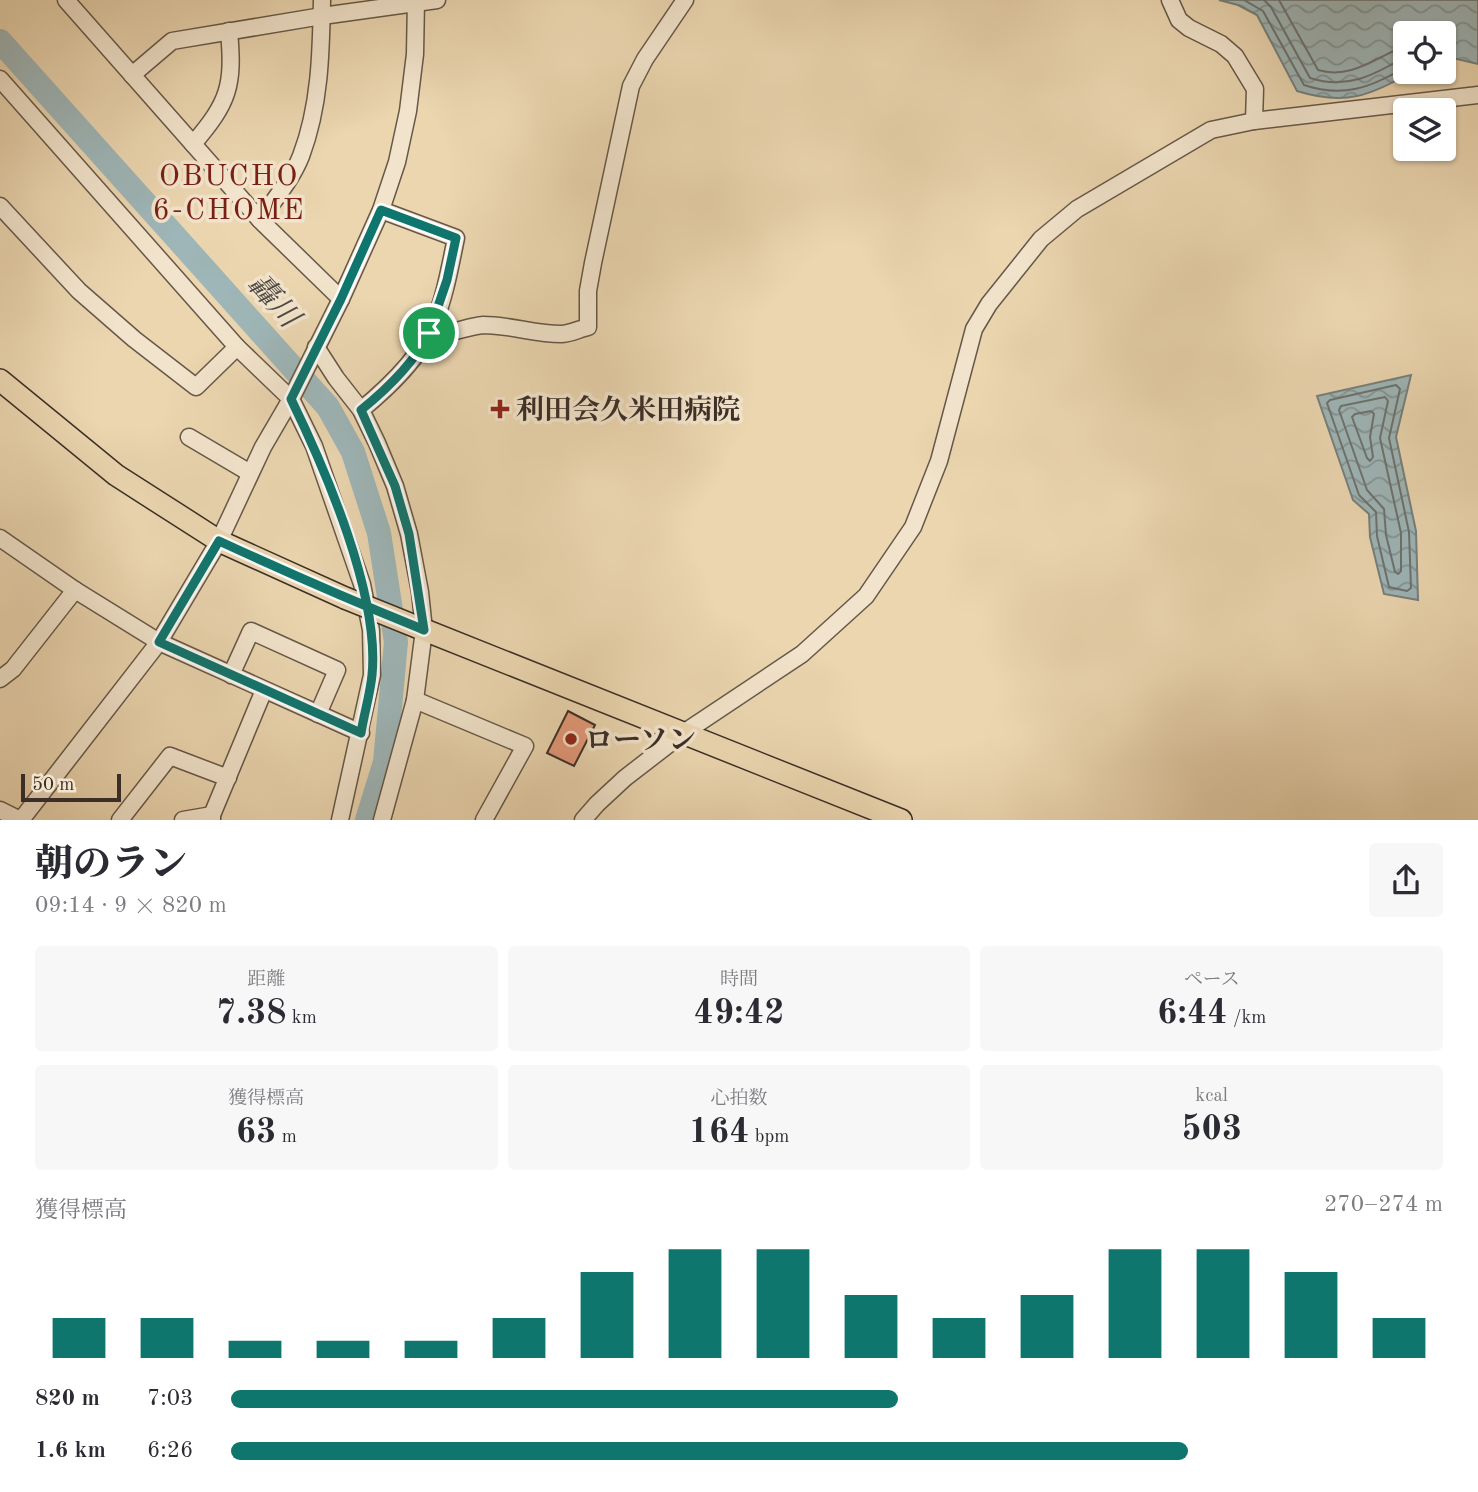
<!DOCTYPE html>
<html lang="ja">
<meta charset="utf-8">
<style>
body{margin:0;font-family:"Old Standard TT","Noto Serif JP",serif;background:#f7f7f7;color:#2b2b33;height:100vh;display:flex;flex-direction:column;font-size:26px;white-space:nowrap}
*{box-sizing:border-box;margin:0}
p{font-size:23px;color:#7c7c81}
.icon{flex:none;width:38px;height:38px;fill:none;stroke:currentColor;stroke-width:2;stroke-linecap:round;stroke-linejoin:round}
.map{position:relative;height:820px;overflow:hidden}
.sheet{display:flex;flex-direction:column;background:#fff;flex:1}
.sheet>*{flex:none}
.fabs{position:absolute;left:1393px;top:21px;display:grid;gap:14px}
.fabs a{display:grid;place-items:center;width:63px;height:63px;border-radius:7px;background:#fff;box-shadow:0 2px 5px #0004;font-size:35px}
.scale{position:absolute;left:21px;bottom:18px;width:100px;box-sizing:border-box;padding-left:7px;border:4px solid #3a2e27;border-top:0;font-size:19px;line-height:24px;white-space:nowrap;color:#3a2e27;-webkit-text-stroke:5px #f2e4cc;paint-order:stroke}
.pin{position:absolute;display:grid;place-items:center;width:60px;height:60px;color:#fff;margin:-30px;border:4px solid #fff;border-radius:50%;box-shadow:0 2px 7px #0007}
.round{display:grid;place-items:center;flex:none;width:74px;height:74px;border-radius:7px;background:#f7f7f7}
.headline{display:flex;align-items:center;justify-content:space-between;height:119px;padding:0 35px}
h1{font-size:38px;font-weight:800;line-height:52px}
.stats{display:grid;grid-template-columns:repeat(3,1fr);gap:10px;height:119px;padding:7px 35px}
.stats div{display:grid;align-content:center;border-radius:7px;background:#f7f7f7;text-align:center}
.stats b{font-size:35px;font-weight:800}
.stats small{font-size:19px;font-weight:400}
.stats p{font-size:19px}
.chart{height:196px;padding:14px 35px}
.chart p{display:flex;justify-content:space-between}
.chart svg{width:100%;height:126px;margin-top:7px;stroke:#0f766e;stroke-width:6}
ul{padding:0 35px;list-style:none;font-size:23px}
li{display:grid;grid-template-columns:112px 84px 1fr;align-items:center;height:52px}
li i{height:18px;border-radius:9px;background:#0f766e}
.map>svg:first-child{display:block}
</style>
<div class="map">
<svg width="1478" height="820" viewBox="0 0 1478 820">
<defs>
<pattern id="water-waves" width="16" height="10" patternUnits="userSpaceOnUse" patternTransform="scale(1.75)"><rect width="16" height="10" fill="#9eb6b8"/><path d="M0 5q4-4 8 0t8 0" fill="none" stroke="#829496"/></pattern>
</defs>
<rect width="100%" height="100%" fill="#ebd6b0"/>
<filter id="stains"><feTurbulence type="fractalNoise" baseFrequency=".00286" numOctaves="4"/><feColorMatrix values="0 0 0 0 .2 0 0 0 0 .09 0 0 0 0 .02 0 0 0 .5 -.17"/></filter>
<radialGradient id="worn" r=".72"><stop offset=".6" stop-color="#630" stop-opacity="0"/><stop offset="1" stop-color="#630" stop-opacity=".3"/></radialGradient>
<!-- water -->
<g fill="url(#water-waves)" stroke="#76807e" stroke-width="2">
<path d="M 1219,0 L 1478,0 L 1478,64 L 1444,56 L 1444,33 L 1405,33 L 1405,72 L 1412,72 C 1370,96 1345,106 1297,91 L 1257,15 L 1238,5 Z"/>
<polygon points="1411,375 1396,437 1416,531 1418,600 1384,594 1370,537 1369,514 1353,500 1317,396"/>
</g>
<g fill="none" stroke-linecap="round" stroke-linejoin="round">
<!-- shore -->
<g stroke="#6c7270" stroke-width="2">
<path d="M 1244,0 L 1263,11 L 1304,85 C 1342,98 1371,88 1405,67"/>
<path d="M 1264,0 L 1271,7 L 1310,78 C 1347,90 1374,75 1405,57"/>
<path d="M 1279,0 L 1318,70 C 1351,80 1376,57 1405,46"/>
<polygon points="1396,385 1400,389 1389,438 1409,532 1411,588 1407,591 1389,587 1377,536 1376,512 1359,495 1327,403 1330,400"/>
<polygon points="1385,397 1388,401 1380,438 1401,533 1401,571 1398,574 1395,572 1386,535 1384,509 1367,490 1339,410 1341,406"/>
<polygon points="1371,411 1374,414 1370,437 1373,457 1370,461 1367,458 1352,417 1355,414"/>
</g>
<!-- river -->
<polyline stroke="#9eb6b8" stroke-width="24" points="0,41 328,407 353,452 379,533 396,642 385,762 367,820"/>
</g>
<!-- building -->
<polygon fill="#e59879" stroke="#3a2e27" stroke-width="2" points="568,711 595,725 574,766 547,753"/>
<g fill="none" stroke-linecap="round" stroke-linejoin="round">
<!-- minor casing -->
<g stroke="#665849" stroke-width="19">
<g id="minor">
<polyline points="66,0 260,220 341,299"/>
<polyline points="1170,0 1179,20 1189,28 1221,44 1235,56 1255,89 1254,121"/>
<polyline points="132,75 172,41 322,16 437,0"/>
<polyline points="0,79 237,347 291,399 314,446 362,584 371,630 372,675 340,820"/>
<path d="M 193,144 C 229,102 234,86 229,31"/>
<polyline points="0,206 79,291 134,339 196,387 237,347"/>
<path d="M 260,220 C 274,200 292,179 301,156 C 320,106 321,53 322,0"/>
<path d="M 429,333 C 443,338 467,326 483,325 C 510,325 535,334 561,334 C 570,334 579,329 588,327 L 588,291 L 593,263 L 631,86 L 645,59 L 685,0"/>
<polyline points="316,347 336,378 361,410 377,443 395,486 409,534 420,592 424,630 415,700 382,820"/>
<path d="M 361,410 C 389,387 421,357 434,323 C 445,296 450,267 456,238 L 381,210"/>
<polyline points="189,437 250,473"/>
<polyline points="0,538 75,590 159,642 361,733"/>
<polyline points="231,675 251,631 337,670 318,714"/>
<polyline points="0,679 13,669 75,590"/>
<polyline points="415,700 525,746 484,820"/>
<polyline points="0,810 20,820"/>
<polyline points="21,820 159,642 219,541 263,447 291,399 341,299 381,210 397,162 408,111 415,54 416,0"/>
<polyline points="120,820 170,756 228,778"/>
<polyline points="183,820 212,815"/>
<polyline points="212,820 212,815 264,690"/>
<polyline points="583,820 597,804 625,778 682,734 802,654 866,596 913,527 939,461 974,329 989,304 1041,239 1077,209 1211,130 1254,121 1478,95"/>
</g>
</g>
<!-- major casing -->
<g stroke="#3a2e27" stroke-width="24">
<g id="major">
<polyline points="0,380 116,475 219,541 345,598"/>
<polyline points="417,627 901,820"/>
</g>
</g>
<!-- minor -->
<use href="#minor" stroke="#f2e4cc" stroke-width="16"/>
<!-- major -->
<use href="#major" stroke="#ebd6b0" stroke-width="21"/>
<!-- major-bridge casing -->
<g stroke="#3a2e27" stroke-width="24" stroke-linecap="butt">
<polyline id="major-bridge" points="345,598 417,627"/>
</g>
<!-- major-bridge -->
<use href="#major-bridge" stroke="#ebd6b0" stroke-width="21"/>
</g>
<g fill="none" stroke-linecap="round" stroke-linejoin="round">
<!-- route casing -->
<g stroke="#fff" stroke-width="14">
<path id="route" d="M 429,333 L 447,280 L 456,238 L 381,210 L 341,299 L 291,399 C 326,471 380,596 372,675 C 370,695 364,714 361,733 L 159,642 L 219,541 C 284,571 350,600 417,627 L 424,630 L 409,534 L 395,486 L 361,410 C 387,389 414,363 429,333"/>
</g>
<!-- route -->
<use href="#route" stroke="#0f766e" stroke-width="9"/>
</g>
<!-- markers -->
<g fill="#8f2418" stroke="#f2e4cc" stroke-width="2.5">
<path d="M496.5 398.5h7v7h7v7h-7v7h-7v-7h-7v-7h7z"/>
<circle cx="571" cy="739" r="7"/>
</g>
<g text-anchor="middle" stroke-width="7" stroke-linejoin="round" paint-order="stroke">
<!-- poi labels -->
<g font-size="28" font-weight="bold" fill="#3a2e27" stroke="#f2e4cc" text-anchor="start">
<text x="516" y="419">利田会久米田病院</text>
<text x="585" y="749">ローソン</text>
</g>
<!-- neighbourhood labels -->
<g font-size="30" letter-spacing="2" fill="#7a1f14" stroke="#f2e4cc">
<text x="229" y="185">OBUCHO<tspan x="229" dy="34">6-CHOME</tspan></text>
</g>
<!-- water labels -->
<g font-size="30" font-style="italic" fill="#4e4944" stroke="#f2e4cc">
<text transform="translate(274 300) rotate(48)" y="10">轟川</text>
</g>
</g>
<rect width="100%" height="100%" filter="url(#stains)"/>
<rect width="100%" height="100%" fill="url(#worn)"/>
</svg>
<div class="fabs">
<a><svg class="icon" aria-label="locate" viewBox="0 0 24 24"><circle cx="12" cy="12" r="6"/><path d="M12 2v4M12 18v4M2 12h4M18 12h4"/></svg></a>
<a><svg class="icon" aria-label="layers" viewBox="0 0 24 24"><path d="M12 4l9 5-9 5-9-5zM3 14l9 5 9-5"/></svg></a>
</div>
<div class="scale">50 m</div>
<div class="pin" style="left:429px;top:333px;background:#1e9e55"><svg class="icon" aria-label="arrive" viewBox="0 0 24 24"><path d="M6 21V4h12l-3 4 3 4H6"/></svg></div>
</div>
<section class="sheet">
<div class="headline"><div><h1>朝のラン</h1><p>09:14 · 9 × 820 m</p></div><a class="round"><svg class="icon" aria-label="share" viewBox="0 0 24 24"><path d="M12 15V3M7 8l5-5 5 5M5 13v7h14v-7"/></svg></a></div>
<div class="stats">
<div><p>距離</p><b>7.38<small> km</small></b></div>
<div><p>時間</p><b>49:42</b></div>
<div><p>ペース</p><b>6:44<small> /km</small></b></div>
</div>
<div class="stats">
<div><p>獲得標高</p><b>63<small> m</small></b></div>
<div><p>心拍数</p><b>164<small> bpm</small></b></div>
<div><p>kcal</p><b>503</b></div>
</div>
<div class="chart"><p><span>獲得標高</span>270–274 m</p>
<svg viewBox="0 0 160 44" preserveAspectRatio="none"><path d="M5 44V30M15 44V30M25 44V38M35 44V38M45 44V38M55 44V30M65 44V14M75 44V6M85 44V6M95 44V22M105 44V30M115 44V22M125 44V6M135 44V6M145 44V14M155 44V30"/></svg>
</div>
<ul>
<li><b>820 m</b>7:03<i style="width:55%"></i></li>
<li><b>1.6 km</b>6:26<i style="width:79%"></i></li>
</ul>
</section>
